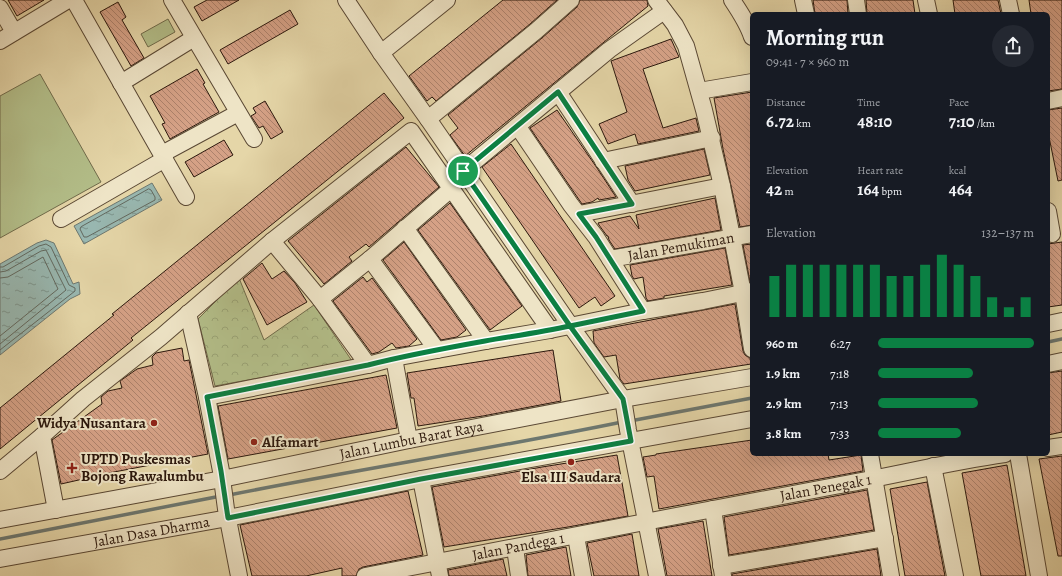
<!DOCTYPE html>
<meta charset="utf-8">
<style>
body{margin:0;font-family:Alegreya,serif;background:#242831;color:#f1f3f6;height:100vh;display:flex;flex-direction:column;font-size:15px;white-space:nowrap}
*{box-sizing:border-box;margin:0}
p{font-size:13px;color:#9ea1a6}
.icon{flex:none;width:22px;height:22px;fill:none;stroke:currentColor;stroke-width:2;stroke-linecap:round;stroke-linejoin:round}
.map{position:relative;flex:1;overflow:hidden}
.sheet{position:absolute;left:750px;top:12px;width:300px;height:444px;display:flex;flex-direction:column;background:#171b24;border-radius:6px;box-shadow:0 4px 16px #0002}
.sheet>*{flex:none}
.pin{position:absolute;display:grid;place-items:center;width:34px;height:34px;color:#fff;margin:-17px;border:2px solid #fff;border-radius:50%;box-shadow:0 1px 4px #0007}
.round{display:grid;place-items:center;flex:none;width:42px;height:42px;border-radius:21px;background:#242831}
.headline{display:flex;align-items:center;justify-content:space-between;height:68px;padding:0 16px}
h1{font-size:22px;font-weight:700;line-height:30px}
.stats{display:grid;grid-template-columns:repeat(3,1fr);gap:6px;height:68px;padding:4px 16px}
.stats div{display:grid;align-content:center}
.stats b{font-size:17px;font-weight:700}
.stats small{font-size:11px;font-weight:400}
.stats p{font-size:11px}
.chart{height:112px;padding:8px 16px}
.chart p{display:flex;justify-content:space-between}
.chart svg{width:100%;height:72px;margin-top:4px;stroke:#0b8043;stroke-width:6}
ul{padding:0 16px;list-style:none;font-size:13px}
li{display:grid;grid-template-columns:64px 48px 1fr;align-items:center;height:30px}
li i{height:10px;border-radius:5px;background:#0b8043}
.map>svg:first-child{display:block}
</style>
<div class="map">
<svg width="1062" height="576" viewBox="0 0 1062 576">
<defs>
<pattern id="park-crowns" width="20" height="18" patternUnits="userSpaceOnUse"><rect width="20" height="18" fill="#b3be89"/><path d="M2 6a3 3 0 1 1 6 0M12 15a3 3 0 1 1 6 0" fill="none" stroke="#9aa375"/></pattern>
<pattern id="water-ripples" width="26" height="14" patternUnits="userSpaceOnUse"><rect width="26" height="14" fill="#98b7b0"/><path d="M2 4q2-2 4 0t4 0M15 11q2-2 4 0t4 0" fill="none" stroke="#7c948e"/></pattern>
<pattern id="building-back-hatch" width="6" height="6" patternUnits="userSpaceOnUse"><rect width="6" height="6" fill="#d5a186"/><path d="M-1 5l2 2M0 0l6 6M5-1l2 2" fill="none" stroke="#ad826c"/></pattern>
</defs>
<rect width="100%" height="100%" fill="#e5d6a8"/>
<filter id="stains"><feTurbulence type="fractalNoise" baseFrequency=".005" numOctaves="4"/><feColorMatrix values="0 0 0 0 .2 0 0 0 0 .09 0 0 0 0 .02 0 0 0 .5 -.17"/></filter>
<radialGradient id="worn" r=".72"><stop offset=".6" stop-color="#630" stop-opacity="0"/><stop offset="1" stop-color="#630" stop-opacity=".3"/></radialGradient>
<!-- green -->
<g fill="#b3be89" stroke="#706b4b">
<polygon points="168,19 175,32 148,47 141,34"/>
<polygon points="40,74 101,182 0,238 0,96"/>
</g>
<!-- park -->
<polygon fill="url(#park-crowns)" stroke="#706b4b" points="239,278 264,340 314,305 352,361 215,386 198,319"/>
<!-- water -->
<g fill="url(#water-ripples)" stroke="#6d776f">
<polygon points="152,183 162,200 84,244 74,226"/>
<polygon points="46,240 54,243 73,284 79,282 80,294 70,299 0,355 0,264 37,243"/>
</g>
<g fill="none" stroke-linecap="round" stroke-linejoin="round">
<!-- shore -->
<g stroke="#62685e" stroke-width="1">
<polygon points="149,189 151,190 155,197 155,200 87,237 84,237 80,229 81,227"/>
<polyline points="0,267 3,267 39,246 46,244 51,247 69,285 75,288 75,291 0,350"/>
<polyline points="0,272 6,271 41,251 46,250 66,290 0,344"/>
<polyline points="0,278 8,277 43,257 58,289 0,336"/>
</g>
<!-- stream -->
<g stroke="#6d776f" stroke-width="3.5">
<polyline points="1048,342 1062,339"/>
<polyline points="630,421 752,398"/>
<path d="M 229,495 C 360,469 491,449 622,422"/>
<polyline points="0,539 221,496"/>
</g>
</g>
<!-- building -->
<g fill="url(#building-back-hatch)" stroke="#2c180d">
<polygon points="8,0 44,0 17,16"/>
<polygon points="207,0 239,0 202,21 194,7"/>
<polygon points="503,0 557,0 530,24 436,101 432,97 427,101 409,76"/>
<polygon points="580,0 647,0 648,6 465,156 450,135 458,128 448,115 542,38 577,7"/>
<polygon points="813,0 847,0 848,14 815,14"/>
<polygon points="866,0 913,0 915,14 867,14"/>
<polygon points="953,0 998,0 1001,14 955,14"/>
<polygon points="1029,0 1062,0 1062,89 1048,91 1048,14 1031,14"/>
<polygon points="118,2 126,17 122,20 144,58 131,66 100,12"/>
<polygon points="290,10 298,24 228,64 220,50"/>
<polygon points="671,39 679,57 643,69 663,128 696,118 699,131 638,144 635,134 608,144 599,124 627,112 611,61"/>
<polygon points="197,69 205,83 203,84 219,112 170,139 162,124 165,123 150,96"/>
<polygon points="752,92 752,225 740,227 723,149 714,98"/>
<polygon points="384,93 404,118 131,338 133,340 0,449 0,408 114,315 112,314"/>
<polygon points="265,101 283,132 271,139 263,126 259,128 251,116 256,113 253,108"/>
<polygon points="1062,108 1062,180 1058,181 1048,132 1048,110"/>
<polygon points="557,110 597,168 616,197 599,200 598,198 592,202 582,204 530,128"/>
<polygon points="224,140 233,155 194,177 185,162"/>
<polygon points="511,144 615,296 601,306 595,297 579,308 482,167"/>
<polygon points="406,147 439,187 369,247 366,244 349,257 352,261 324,284 288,241"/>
<polygon points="704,149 710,175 635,191 628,180 625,166"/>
<polygon points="715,198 721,230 615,249 609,240 608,236 607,236 599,225 598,223 630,216 639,229 636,215"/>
<polygon points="450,203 522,306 490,330 418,230"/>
<polygon points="404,242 466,330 457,337 441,340 383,260"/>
<polygon points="1062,242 1062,305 1048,307 1048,244"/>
<polygon points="752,244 752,282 750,282 743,245"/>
<polygon points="725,248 732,285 664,296 664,298 648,301 646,298 643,277 634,279 632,276 630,265"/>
<polygon points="262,263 272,279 284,271 295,283 307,302 267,325 243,279"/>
<polygon points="363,277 367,282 372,278 417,339 409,346 396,348 392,343 379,352 372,354 333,301"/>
<polygon points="735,304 743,351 745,355 750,358 751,364 624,384 620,379 616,355 604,357 594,343 593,331"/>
<polygon points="182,348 184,361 189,360 208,454 114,472 61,484 52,440 102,404 101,397 108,391 122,388 120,381 137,369 153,365 152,357 156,353"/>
<polygon points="553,350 561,401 483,416 418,426 414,398 411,398 407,373"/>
<polygon points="1062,371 1062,432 1048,435 1048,373"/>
<polygon points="386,375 397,428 228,459 218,406"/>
<polygon points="752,440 752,454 828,454 829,460 861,455 863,471 659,509 654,476 647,477 643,457 656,455 656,454"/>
<polygon points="617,455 628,516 568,527 444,547 432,487 542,467"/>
<polygon points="1062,456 1062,556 1058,556 1039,459"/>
<polygon points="1007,465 1026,576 981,576 962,473"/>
<polygon points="927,482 945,576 905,576 890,489"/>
<polygon points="867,490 874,530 729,555 724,517"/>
<polygon points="408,491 423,555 363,567 359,569 356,576 342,576 342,568 306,576 252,576 240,525"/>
<polygon points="703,521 712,576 667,576 658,529"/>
<polygon points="632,534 639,576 594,576 587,543"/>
<polygon points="566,547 571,576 528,576 526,555"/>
<polygon points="877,549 881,576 732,576 732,574"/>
<polygon points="503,559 507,576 449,576 448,570"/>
</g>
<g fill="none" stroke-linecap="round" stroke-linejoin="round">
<!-- minor casing -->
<g stroke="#5a4834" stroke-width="18">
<g id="minor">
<polyline points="74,0 186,197"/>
<polyline points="172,0 254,139"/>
<polyline points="346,0 381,53 428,119 570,325 623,399 628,430 657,576"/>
<polyline points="656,0 675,25 686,46 704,110 722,186 743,293 752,349"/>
<path d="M 732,0 C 740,12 748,24 752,37"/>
<polyline points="803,0 806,14"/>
<polyline points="856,0 858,14"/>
<polyline points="926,0 929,14"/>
<polyline points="1008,0 1011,14"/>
<polyline points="0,8 14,32"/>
<polyline points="0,41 68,0"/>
<polyline points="381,53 447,0"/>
<polyline points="121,83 194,38"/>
<polyline points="699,91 752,82"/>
<polyline points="558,92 632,204"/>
<polyline points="1048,101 1062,98"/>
<polyline points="428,119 536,31 571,0"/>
<polyline points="518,127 571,205 596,237 643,311"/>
<polyline points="162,154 238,113"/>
<polyline points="603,161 712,138"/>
<polyline points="463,171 609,50 664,11"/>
<polyline points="1048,211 1052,234"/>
<polyline points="579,214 722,186"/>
<polyline points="61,219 165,159"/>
<polyline points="405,228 486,341"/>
<polyline points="272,241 320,299 368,365"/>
<polyline points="370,259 437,350"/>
<path id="s1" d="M 610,259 L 752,234"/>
<polyline points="320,299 370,259 451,189"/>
<polyline points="188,313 207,397 221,471 226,509 239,576"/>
<polyline points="1048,324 1062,321"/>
<polyline points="394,358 409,440"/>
<polyline points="1048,364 1062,361"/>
<polyline points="207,397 368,365 394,358 486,341 550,330 643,311 703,301 752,291"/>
<polyline points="1048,448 1062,446"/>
<polyline points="870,454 891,576"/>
<polyline points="1018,454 1039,576"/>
<polyline points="933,466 955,576"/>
<polyline points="0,471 42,436"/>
<polyline points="421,479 440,576"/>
<polyline points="713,509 723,576"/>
<polyline points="56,510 42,436 83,399 161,337 272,241 411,131 550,330"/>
<path id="s2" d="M 0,520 L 222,479 L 409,440 L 623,399 L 752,377"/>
<polyline points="576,536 583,576"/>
<polyline points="515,548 519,576"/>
<path id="s3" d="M 0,559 L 228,518 L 421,479 L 752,419"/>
<polyline points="721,566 885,538"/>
<path id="s4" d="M 365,576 C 522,546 678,515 835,486 C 892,476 948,462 1005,454"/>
</g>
</g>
<!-- minor -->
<use href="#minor" stroke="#eee4c6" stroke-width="16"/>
</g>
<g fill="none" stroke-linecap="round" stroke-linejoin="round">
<!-- route casing -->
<g stroke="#fff" stroke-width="8">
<path id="route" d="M 463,171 L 570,326 C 542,332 514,336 485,341 C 446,348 407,355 368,365 L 207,397 L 221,471 L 228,518 L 421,479 L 631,441 L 623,399 L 570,326 L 643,311 L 596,237 L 579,214 L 632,204 L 558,92 L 463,171"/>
</g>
<!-- route -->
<use href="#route" stroke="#0b8043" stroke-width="5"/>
</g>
<!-- markers -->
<g fill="#8f2418" stroke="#eee4c6" stroke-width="1.5">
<circle cx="154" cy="423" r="4"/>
<circle cx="254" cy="442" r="4"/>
<circle cx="571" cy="462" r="4"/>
<path d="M70 462h4v4h4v4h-4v4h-4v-4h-4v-4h4z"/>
</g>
<g text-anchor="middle" stroke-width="4" stroke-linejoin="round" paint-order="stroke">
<!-- street labels -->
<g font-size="15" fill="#2c180d" stroke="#eee4c6">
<text dy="5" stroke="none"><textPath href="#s1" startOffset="72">Jalan Pemukiman</textPath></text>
<text dy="5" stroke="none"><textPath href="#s2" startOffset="419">Jalan Lumbu Barat Raya</textPath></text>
<text dy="5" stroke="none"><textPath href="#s4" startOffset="469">Jalan Penegak 1</textPath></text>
<text dy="5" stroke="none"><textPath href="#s3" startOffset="154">Jalan Dasa Dharma</textPath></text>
<text dy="5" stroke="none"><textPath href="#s4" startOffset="156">Jalan Pandega 1</textPath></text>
</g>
<!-- poi labels -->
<g font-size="15" font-weight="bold" fill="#2c180d" stroke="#eee4c6" text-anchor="start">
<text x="146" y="428" text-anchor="end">Widya Nusantara</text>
<text x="262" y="447">Alfamart</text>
<text x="81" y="464">UPTD Puskesmas<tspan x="81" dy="17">Bojong Rawalumbu</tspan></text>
<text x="571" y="482" text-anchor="middle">Elsa III Saudara</text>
</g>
</g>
<rect width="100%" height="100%" filter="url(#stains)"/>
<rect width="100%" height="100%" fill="url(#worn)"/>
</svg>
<div class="pin" style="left:463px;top:171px;background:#1e9e55"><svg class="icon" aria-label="arrive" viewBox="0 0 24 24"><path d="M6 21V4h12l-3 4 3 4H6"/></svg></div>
<section class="sheet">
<div class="headline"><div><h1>Morning run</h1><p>09:41 · 7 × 960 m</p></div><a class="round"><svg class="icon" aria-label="share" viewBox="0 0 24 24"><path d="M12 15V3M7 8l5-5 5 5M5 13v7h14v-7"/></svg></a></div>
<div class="stats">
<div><p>Distance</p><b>6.72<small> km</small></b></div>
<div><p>Time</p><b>48:10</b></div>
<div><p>Pace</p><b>7:10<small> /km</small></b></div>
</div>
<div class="stats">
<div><p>Elevation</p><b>42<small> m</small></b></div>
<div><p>Heart rate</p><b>164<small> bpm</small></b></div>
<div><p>kcal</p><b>464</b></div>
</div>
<div class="chart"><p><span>Elevation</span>132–137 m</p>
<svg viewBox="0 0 160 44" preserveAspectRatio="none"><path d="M5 44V19M15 44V12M25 44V12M35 44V12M45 44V12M55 44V12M65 44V12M75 44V19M85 44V19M95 44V12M105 44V6M115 44V12M125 44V19M135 44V32M145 44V38M155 44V32"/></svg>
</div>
<ul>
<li><b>960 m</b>6:27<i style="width:100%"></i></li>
<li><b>1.9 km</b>7:18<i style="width:61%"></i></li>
<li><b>2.9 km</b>7:13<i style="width:64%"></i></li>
<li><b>3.8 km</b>7:33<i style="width:53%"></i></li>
</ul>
</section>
</div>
